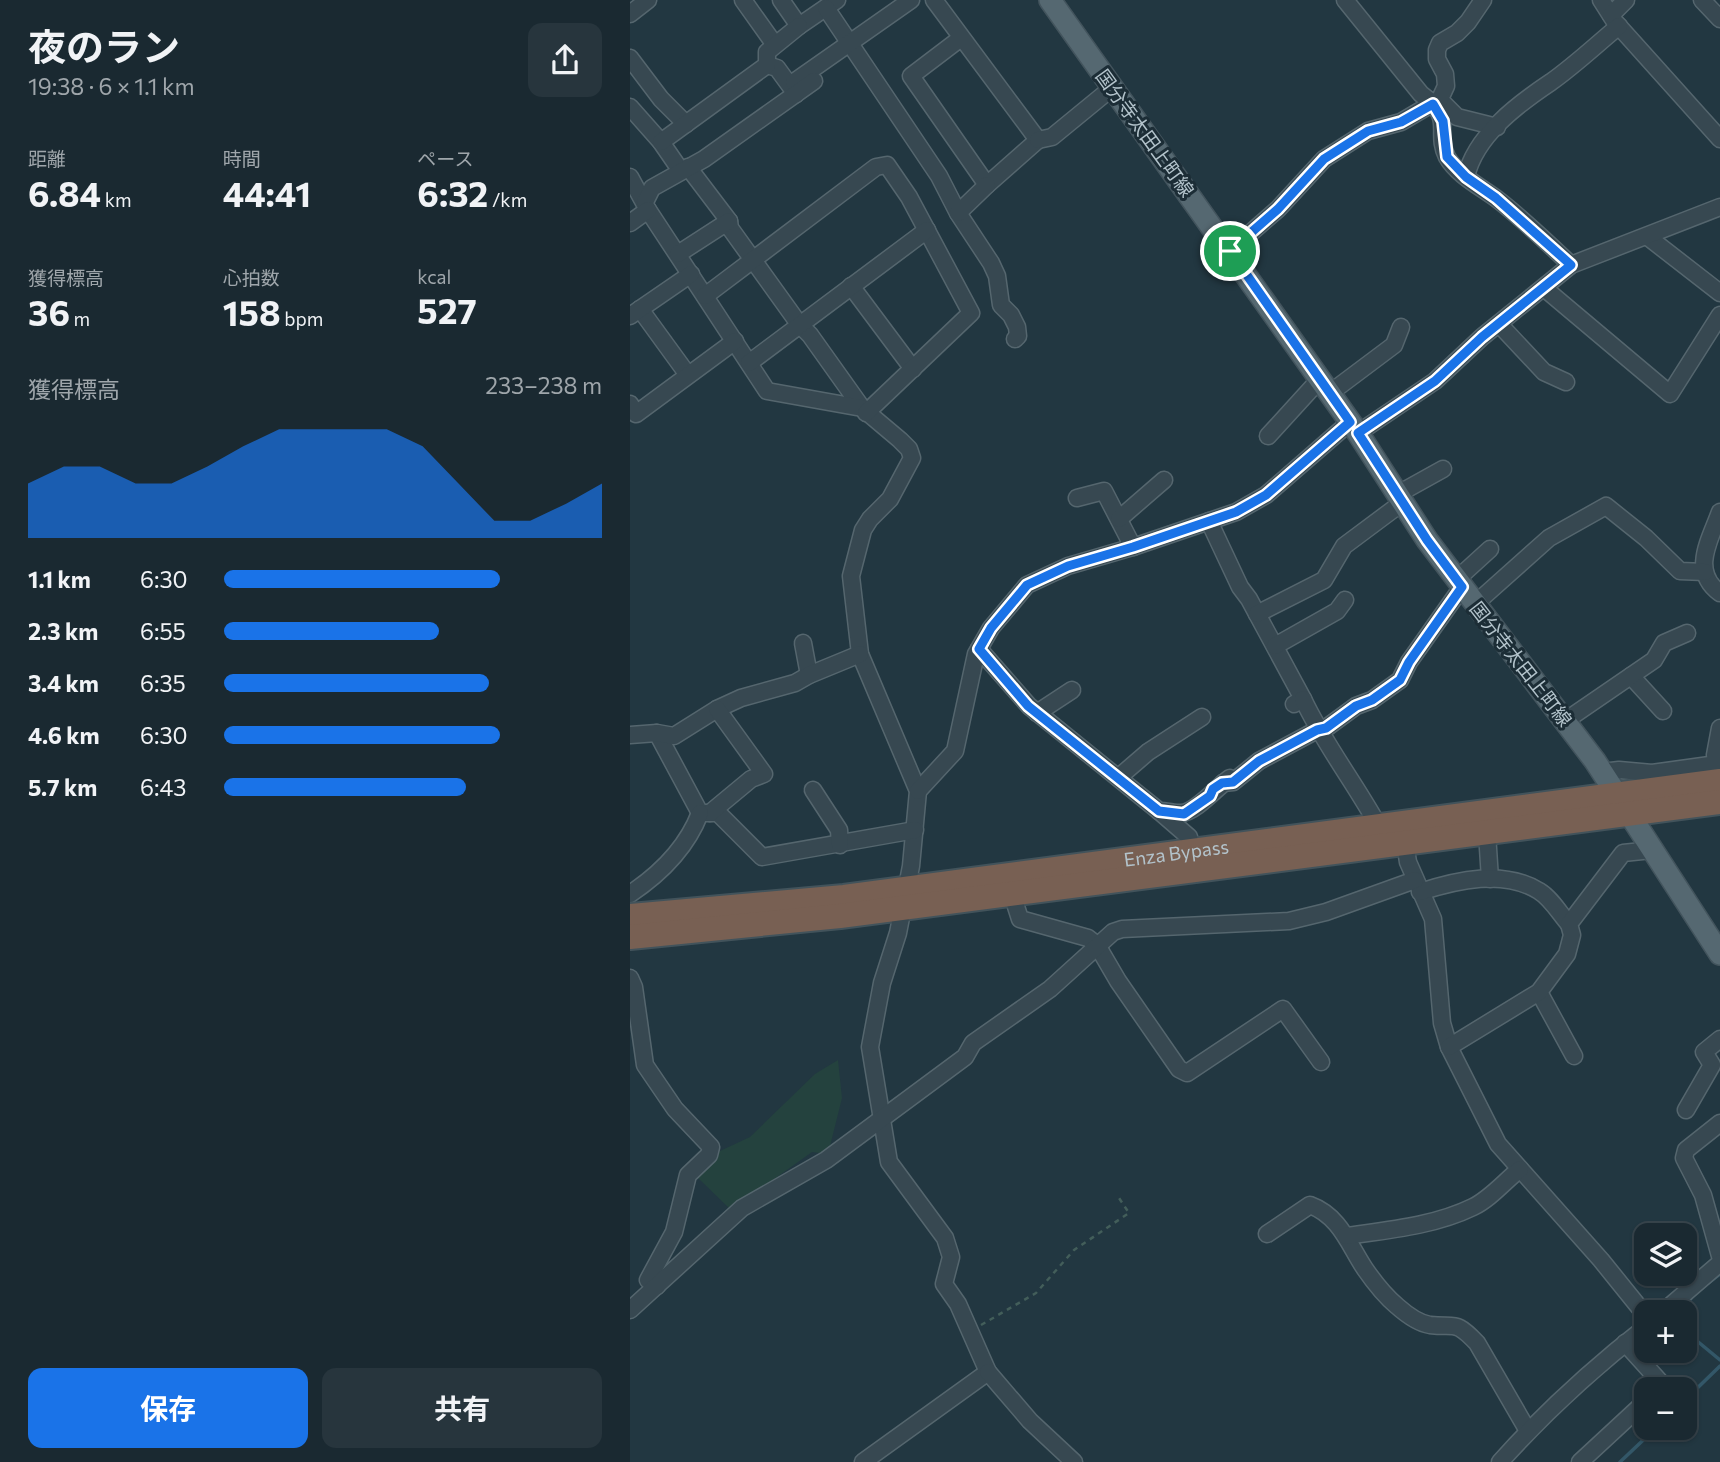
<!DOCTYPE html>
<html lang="ja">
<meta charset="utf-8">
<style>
body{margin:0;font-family:Commissioner,"Noto Sans JP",sans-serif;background:#27353d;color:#f1f3f6;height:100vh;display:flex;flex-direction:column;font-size:26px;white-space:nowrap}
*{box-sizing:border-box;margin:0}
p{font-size:23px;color:#9fa6ab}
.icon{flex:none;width:38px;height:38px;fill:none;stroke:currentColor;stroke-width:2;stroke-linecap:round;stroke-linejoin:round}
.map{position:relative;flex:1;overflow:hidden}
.panel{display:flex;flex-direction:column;background:#1a2931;width:630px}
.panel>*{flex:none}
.tools{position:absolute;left:1004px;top:1223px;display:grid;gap:14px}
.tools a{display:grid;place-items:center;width:63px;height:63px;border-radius:14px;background:#1a2931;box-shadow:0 2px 5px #0004,0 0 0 2px #38454d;font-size:35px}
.pin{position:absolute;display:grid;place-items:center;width:60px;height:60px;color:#fff;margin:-30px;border:4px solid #fff;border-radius:50%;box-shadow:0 2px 7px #0007}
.round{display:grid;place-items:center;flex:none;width:74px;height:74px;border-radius:14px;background:#27353d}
.summary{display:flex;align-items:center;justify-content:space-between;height:119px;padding:0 28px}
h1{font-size:38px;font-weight:700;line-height:52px}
.figures{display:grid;grid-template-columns:repeat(3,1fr);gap:10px;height:119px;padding:7px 28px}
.figures div{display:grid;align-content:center}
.figures b{font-size:35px;font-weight:700}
.figures small{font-size:19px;font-weight:400}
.figures p{font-size:19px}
.chart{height:196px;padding:14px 28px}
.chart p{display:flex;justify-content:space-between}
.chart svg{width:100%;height:126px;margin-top:7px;fill:#1a73e8;opacity:.7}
.primary-button{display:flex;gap:14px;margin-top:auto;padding:14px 28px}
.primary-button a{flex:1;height:80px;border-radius:14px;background:#1a73e8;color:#fff;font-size:28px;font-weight:700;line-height:80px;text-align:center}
.primary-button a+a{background:#27353d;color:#f1f3f6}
ul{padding:0 28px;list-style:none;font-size:23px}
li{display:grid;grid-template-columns:112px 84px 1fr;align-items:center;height:52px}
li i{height:18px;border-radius:9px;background:#1a73e8}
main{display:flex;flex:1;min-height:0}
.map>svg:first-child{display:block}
</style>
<main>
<section class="panel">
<div class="summary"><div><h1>夜のラン</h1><p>19:38 · 6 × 1.1 km</p></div><a class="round"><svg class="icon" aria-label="share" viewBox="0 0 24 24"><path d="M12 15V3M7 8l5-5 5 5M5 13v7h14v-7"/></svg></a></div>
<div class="figures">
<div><p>距離</p><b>6.84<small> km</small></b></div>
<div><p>時間</p><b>44:41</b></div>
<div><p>ペース</p><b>6:32<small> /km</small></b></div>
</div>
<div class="figures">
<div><p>獲得標高</p><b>36<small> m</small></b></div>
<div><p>心拍数</p><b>158<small> bpm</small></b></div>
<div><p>kcal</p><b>527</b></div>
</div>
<div class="chart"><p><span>獲得標高</span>233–238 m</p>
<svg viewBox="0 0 160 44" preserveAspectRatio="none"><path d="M0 44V25L10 19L20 19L30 25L40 25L50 19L60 12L70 6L80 6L90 6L100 6L110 12L120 25L130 38L140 38L150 32L160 25V44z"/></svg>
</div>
<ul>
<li><b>1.1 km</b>6:30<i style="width:73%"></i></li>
<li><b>2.3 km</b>6:55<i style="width:57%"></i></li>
<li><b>3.4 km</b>6:35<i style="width:70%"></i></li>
<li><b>4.6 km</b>6:30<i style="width:73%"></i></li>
<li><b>5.7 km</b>6:43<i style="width:64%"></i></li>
</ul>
<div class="primary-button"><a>保存</a><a>共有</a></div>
</section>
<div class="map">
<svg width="1090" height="1462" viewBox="0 0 1090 1462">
<rect width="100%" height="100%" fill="#223741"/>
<!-- green -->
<polygon fill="#24423e" points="208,1060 212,1098 198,1154 182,1152 101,1210 67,1177 90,1151 120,1137 185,1074"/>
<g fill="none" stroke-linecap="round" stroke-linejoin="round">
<!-- stream -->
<g stroke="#335768" stroke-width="3.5">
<polyline points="1078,1283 1090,1274"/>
<polyline points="1051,1312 1062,1297"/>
<polyline points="1055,1331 1090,1360"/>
<polyline points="1055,1400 1090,1366"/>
<polyline points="990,1462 1026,1428"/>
</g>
<!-- minor casing -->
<g stroke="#55666e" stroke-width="19">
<g id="minor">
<polyline points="113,0 145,45"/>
<polyline points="151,0 169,26 207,0"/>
<polyline points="304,0 408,140 357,185 281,76 331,38"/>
<path d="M 715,0 L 791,94 C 826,119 804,131 817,157 C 827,175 851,187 867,199 C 893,219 917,242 941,265"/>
<polyline points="971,0 985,22 1090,139"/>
<polyline points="1072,0 1090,19"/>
<polyline points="196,8 309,176 328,213 361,263 367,276 371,305 381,315 387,327 388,336 385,339"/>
<polyline points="0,14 18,0"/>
<polyline points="981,15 996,0"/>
<polyline points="0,58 31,99 56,124"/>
<polyline points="137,65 147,68 166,94"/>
<polyline points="164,82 281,0"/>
<polyline points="807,101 814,104 827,117 867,127"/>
<polyline points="0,107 31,142 51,171"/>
<polyline points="408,140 422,137 483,87"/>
<polyline points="31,142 137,65 137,52 169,26"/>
<polyline points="58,167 99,221 100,228 169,324 180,335 232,408"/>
<polyline points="0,177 18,210 137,391 232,408 270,440 279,449 282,458 260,499 240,519 233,530 221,576 230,654 288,791 281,866 268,933 252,983 240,1047 259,1162 315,1238 321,1257 314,1284 328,1304 358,1372 233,1462"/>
<path d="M 836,177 C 845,136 888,104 921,82 C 945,65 966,45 989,26"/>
<polyline points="15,202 22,188 74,159 184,81"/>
<polyline points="328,213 357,185"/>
<polyline points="0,223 18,210"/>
<polyline points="1018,237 1090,293"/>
<polyline points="600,251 648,209 694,159 738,131 771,122 810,99 816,86 815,74 807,59 807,50 810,43 827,33 838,22 853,0"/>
<polyline points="48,254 99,221"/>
<polyline points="221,286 283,369"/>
<polyline points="914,288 1040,394 1090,315"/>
<polyline points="75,296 246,167 257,165 279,197 341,313 236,413"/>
<polyline points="10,309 58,375"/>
<polyline points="0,316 61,274"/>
<polyline points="869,324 914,372 936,382"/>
<polyline points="119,363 297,230"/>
<polyline points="700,393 764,345 771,327"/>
<polyline points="0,404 6,414 105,341"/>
<polyline points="728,433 805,381 852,337 941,265 1090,207"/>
<polyline points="638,436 690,379"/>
<polyline points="768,494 813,469"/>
<polyline points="447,498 474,491 503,547"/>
<path d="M 1090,512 C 1080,540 1060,571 1090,593"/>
<polyline points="489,519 534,480"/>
<polyline points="579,521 610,587 619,599 673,699 664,704"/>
<polyline points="826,580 860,549"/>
<polyline points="845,604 919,538 976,506 1016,538 1050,571 1075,572"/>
<polyline points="627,614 694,580 714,546 773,502"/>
<polyline points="173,643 179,675"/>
<polyline points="645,646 707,611 715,600"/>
<path d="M 349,649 L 399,706 L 529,811 C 537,811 544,813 551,813 C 565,813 588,786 600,778"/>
<polyline points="1001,676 1033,711"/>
<path d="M 673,699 C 694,744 725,783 749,827"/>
<polyline points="407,713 442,690"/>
<polyline points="935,721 1024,660 1034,643 1057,633"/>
<polyline points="27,733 70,813 88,813 132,857 285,830"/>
<polyline points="0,735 27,733 44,736 87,709 111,698 165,683 179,675 230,654"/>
<polyline points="972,772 989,770 1022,773 1087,764 1085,755 1090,728"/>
<polyline points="489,777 518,752 572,717"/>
<polyline points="593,783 603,782 629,761 687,730 696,728 726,706 742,700 770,680 779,662 832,587"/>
<polyline points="183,790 209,830 210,845"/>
<polyline points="288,791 325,751 346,654 361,628 397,585 438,566 503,547 606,512 636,495 720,422"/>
<polyline points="529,811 559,837 562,851"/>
<polyline points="80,813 121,779 134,774 87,709"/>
<polyline points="857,833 860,879"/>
<polyline points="775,843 778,862 803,919 812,1023 819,1047 868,1144 971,1260 1017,1317"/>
<path d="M 790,892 C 827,880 874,869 909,891 C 921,898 930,914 939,924"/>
<path d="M 0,894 C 30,874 57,847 70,813"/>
<polyline points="382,894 390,919 458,938 467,945 488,981 549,1069 557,1073 653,1009 691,1062"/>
<polyline points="0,978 4,987 15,1065 45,1109 81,1147 79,1155 58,1175 44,1232 18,1280 27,1286"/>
<polyline points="909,992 944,1056"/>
<polyline points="819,1047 909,992 937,954 942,935 939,924 993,853 1022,850"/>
<polyline points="1056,1110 1082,1065 1074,1052 1090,1039"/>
<polyline points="1090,1123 1056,1150 1054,1158 1073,1195 1090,1256"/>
<path d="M 637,1234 L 680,1205 C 710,1216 719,1245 735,1269 C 744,1282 755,1296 767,1306 C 776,1314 788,1323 800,1325 C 827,1328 825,1320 847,1343 L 898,1431"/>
<path d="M 716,1236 C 758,1230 804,1226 843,1207 C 860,1199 875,1181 890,1169"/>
<polyline points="0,1310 112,1208 196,1160 335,1057 343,1043 420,989 483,932 492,929 659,921 696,912 785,880"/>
<polyline points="1033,1312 1090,1263"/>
<polyline points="995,1343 1033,1385 1029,1390"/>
<polyline points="358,1372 400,1421 444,1462"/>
<path d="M 870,1462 C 915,1412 963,1368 1017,1326"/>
<polyline points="950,1462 1017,1400"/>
</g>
</g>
<!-- major casing -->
<g stroke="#43545d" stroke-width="24">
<polyline id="major" points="420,0 728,433 797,540 965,761 1090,954"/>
</g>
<!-- highway casing -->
<g stroke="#42535b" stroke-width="28">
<g id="highway">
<path id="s1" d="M 0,916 L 214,897 L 1090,781"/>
<polyline points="0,937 210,916 1090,802"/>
</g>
</g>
<!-- path -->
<polyline stroke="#435e5a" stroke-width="2.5" stroke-dasharray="5 5" stroke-linecap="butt" points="351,1325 406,1293 444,1250 499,1213 487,1195"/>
<!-- minor -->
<use href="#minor" stroke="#374851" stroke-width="16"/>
<!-- major -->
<use href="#major" stroke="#556871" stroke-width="21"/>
<!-- highway -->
<use href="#highway" stroke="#786053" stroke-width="24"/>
</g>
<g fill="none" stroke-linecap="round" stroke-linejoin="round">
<!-- route casing -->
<g stroke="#fff" stroke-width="14">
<polygon id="route" points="803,104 813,121 817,157 836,177 866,198 941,265 852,337 805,381 728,433 797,540 832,587 779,662 770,680 742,700 726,706 696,728 687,730 629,761 603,782 592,783 583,789 580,796 554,814 529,811 398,706 349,649 361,628 397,585 438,566 503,547 606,512 636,495 720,422 600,251 648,209 694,159 738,131 771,122"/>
</g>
<!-- route -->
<use href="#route" stroke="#1a73e8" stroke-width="9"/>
</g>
<g text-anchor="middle" stroke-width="6" stroke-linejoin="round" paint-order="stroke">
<!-- street labels -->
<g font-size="19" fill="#b3c3cb" stroke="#1c2d36">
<text transform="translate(515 133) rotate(54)" y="7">国分寺太田上町線</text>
<text transform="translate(891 664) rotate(52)" y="7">国分寺太田上町線</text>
<text dy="7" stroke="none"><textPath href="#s1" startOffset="550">Enza Bypass</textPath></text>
</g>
</g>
</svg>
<div class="tools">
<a><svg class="icon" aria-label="layers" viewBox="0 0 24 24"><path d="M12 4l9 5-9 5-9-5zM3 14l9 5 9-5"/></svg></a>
<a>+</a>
<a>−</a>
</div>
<div class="pin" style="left:600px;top:251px;background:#1e9e55"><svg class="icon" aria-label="arrive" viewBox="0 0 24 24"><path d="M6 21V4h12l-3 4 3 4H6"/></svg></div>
</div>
</main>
